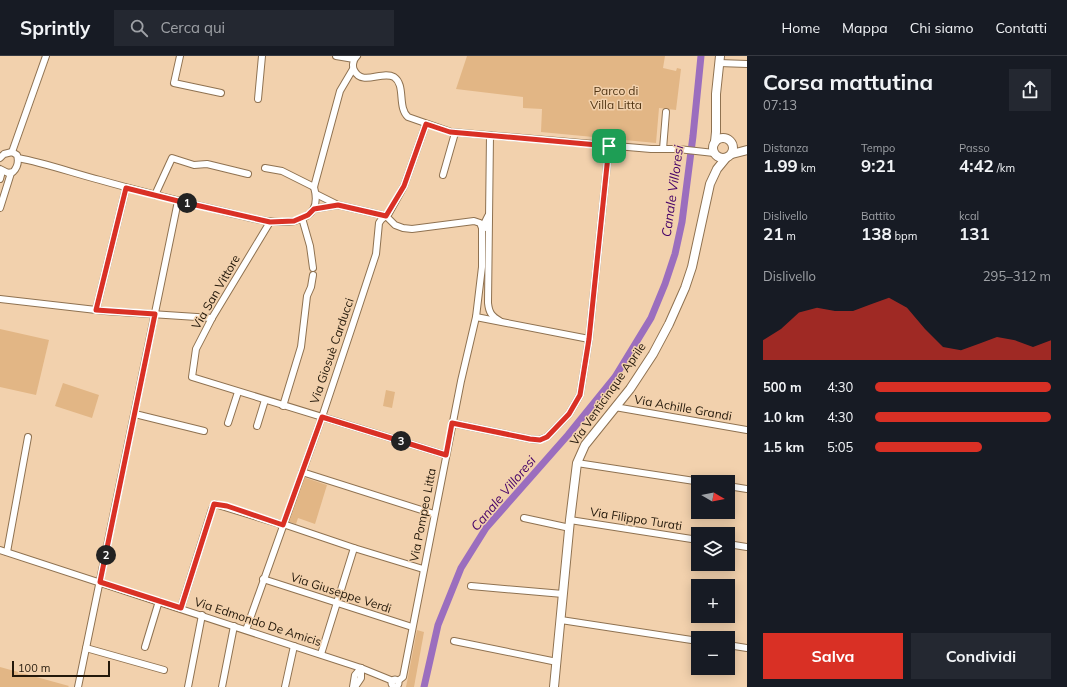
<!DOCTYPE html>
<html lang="it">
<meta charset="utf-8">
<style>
body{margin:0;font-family:Mulish,sans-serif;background:#242831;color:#f1f3f6;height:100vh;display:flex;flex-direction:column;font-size:15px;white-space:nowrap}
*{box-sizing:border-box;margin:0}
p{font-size:13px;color:#9ea1a6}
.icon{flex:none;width:22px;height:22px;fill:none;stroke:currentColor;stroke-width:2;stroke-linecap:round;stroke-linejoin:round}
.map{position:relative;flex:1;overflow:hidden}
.details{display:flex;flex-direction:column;background:#171b24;width:320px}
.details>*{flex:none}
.needle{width:26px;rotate:100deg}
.controls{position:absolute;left:691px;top:419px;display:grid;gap:8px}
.controls a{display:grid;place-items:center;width:44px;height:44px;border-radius:0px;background:#171b24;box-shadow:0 2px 10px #0003;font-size:20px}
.scale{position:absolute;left:12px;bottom:10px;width:98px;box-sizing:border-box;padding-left:4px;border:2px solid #23180a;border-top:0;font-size:11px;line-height:14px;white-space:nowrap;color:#23180a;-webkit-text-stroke:3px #f2d1ad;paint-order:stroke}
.pin{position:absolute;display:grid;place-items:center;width:34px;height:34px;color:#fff;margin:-17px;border-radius:8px;box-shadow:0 2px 6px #0006}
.km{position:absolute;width:20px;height:20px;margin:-10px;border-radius:50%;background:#222;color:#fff;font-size:11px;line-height:20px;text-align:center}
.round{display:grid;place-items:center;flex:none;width:42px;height:42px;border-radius:0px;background:#242831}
.headline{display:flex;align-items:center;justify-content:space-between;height:68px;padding:0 16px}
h1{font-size:22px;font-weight:700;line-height:30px}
.figures{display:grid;grid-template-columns:repeat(3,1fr);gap:6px;height:68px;padding:4px 16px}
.figures div{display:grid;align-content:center}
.figures b{font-size:17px;font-weight:700}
.figures small{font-size:11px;font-weight:400}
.figures p{font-size:11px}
.chart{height:112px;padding:8px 16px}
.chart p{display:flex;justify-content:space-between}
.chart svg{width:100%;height:72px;margin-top:4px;fill:#d93025;opacity:.7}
.action{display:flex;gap:8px;margin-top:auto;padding:8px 16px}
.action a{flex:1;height:46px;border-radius:0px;background:#d93025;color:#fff;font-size:16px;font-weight:700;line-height:46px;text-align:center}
.action a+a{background:#242831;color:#f1f3f6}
ul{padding:0 16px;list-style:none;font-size:13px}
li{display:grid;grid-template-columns:64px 48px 1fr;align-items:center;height:30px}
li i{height:10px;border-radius:5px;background:#d93025}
header{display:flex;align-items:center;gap:24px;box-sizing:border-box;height:56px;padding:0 20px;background:#171b24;border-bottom:1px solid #363941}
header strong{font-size:19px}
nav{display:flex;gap:22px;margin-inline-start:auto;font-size:14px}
.search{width:280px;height:36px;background:#242831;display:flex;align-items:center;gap:10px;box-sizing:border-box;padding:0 14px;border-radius:0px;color:#9ea1a6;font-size:15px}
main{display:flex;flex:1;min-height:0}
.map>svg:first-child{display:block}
</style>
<header>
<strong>Sprintly</strong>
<div class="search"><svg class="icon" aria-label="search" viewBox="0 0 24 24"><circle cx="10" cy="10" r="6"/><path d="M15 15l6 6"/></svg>Cerca qui</div>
<nav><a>Home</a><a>Mappa</a><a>Chi siamo</a><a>Contatti</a></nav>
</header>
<main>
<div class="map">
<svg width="747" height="631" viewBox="0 0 747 631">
<rect width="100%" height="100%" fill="#f2d1ad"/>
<!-- green -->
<g fill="#e2b685">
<polygon points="467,0 665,0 663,12 676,15 677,12 681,13 676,54 659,52 656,87 541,76 542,53 523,52 523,41 456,33"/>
<polygon points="0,273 49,284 36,339 0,331"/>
<polygon points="63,327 99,339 92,362 55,350"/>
<polygon points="386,334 395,336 392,352 383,350"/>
<polygon points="303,421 327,429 315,468 298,462 296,468 287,465"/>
<polygon points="417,574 424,576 414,631 406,631"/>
<polygon points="0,611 69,630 68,631 0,631"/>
</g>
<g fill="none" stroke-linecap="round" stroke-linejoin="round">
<!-- canal -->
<polyline stroke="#9b6ebe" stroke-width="7" points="424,631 438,569 461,512 486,472 568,379 615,321 651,262 665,228 675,198 682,166 693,80 701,0"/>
<!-- street casing -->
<g stroke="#8f7251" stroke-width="8">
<g id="street">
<polyline points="180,0 174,27 221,37"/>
<polyline points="336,0 354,3"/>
<path d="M 357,0 C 353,4 352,10 354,14 C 362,31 382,14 394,21 C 406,29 397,51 408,61 L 451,76 L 651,93 L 678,93 L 714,97"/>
<polyline points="719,7 747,8"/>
<polyline points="258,43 262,0"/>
<path d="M 490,79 L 488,247 C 489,256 491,260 500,265"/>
<polyline points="663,93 666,56"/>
<polyline points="12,96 46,0"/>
<path d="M 0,102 L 4,98 L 12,96 L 17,99 C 19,106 18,111 13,116 L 8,117 L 0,113"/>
<path d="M 18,102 C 45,107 73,117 100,124 C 142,136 184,146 226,156 C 248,161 272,169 295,165 C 314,160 319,149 314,131"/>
<polyline points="265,112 282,115 314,131"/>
<polyline points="443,119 455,77"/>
<polyline points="0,123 2,115"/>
<polyline points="314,131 340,35 353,13"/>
<polyline points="316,138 338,149"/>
<polyline points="155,139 172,102 194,109 207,108 248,118"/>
<polyline points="0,152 11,117"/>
<polyline points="314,153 338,149 386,160 395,169 403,172 412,173 474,165 480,167 482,172 485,172"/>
<polyline points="302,162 310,190 313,212"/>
<polyline points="270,166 212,262 196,293 192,321 446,399"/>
<polyline points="0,243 105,255 212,262"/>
<polyline points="96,254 126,132"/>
<polyline points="476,261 589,283"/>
<polyline points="283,350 301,291 307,240 311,231 313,219"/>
<polyline points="615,351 747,374"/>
<polyline points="135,358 204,375"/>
<polyline points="228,367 238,336"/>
<polyline points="452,367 530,383 539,384 547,381 569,358 580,339 589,283 609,90"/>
<polyline points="257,370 265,344"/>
<polyline points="577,407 701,426"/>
<polyline points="302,416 434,458"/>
<polyline points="728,430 747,433"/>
<polyline points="524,462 570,472"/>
<polyline points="570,464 698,484"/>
<polyline points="728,488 747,491"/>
<polyline points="0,494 361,612 393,625"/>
<polyline points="7,496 28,381"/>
<polyline points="263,523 412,571"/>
<polyline points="471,530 563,538"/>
<polyline points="181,552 212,453 215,448 283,469 286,469 354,492 423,513"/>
<polyline points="561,564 698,585"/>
<polyline points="246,574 322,361 352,271 376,198 379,167 381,164 389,157 404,130 426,68"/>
<polyline points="454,585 557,606"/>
<polyline points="728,589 747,592"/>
<polyline points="145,591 159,545"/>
<polyline points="86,592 164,614"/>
<polyline points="321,598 354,492"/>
<circle cx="395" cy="627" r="3.5"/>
<polyline points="398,625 403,621 461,325 476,261 482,211 482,172 488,160"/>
<polyline points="78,631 178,145"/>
<polyline points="188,631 202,559"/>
<polyline points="222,631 234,570"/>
<polyline points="285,631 294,590"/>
<polyline points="353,631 355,619 361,612"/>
<polyline points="355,631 361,622 361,612"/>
</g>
</g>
<!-- secondary casing -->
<g stroke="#8f7251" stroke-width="10">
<g id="secondary">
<circle cx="723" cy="92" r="10"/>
<polyline points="715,86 716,76 716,38 720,0"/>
<polyline points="732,98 747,94"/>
<polyline points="554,631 570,464 577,407 585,389 630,333 653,298 669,268 685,232 692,211 710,128 717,113 726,102"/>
</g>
</g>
<!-- street -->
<use href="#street" stroke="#fff" stroke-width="6"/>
<!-- secondary -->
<use href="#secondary" stroke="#fff" stroke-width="8"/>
</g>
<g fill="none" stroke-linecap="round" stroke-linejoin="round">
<!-- route casing -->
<g stroke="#fff" stroke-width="8">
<polygon id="route" points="426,68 450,76 609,90 589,283 580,339 569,358 547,381 540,384 530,383 452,367 446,399 322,361 283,469 227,450 214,448 181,552 100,526 155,258 96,254 126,132 178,145 270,166 294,165 308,159 314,153 338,149 386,160 404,130"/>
</g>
<!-- route -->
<use href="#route" stroke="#d93025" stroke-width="5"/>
</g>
<g text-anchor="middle" stroke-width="3" stroke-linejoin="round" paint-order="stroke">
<!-- park labels -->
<g font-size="12" fill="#523614" stroke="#f2d1ad">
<text x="616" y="39">Parco di<tspan x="616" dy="14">Villa Litta</tspan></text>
</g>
<!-- street labels -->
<g font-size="12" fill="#23180a" stroke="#f2d1ad">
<text transform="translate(216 236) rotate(-60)" y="4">Via San Vittore</text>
<text transform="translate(332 295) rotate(-71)" y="4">Via Giosuè Carducci</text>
<text transform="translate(608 338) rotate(-55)" y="4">Via Venticinque Aprile</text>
<text transform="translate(683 352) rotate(10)" y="4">Via Achille Grandi</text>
<text transform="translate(423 459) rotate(-79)" y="4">Via Pompeo Litta</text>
<text transform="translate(636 463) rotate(9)" y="4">Via Filippo Turati</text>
<text transform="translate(341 537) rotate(18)" y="4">Via Giuseppe Verdi</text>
<text transform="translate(258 566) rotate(18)" y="4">Via Edmondo De Amicis</text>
</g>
<!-- water labels -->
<g font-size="13" font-style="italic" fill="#450067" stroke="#f2d1ad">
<text transform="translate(672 135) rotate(-82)" y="5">Canale Villoresi</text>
<text transform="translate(503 437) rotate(-50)" y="5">Canale Villoresi</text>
</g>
</g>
</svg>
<div class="controls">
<a><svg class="needle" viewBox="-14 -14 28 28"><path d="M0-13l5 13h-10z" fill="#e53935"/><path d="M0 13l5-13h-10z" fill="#9ea1a6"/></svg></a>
<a><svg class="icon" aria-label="layers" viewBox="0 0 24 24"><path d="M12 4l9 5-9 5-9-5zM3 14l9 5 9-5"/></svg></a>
<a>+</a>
<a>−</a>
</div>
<div class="scale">100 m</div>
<div class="pin" style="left:609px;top:90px;background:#1e9e55"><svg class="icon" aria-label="arrive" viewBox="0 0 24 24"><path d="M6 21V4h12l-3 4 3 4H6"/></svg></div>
<b class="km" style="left:187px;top:147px">1</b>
<b class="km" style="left:106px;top:499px">2</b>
<b class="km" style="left:401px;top:385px">3</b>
</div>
<section class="details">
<div class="headline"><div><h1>Corsa mattutina</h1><p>07:13</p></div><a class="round"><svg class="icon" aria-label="share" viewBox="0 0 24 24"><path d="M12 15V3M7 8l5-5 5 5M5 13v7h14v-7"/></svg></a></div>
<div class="figures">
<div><p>Distanza</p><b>1.99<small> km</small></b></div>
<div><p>Tempo</p><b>9:21</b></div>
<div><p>Passo</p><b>4:42<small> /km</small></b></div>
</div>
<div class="figures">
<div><p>Dislivello</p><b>21<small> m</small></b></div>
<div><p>Battito</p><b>138<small> bpm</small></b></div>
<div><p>kcal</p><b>131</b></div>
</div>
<div class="chart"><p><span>Dislivello</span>295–312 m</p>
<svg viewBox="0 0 160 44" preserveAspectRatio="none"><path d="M0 44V32L10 25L20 15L30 12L40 14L50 14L60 10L70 6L80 12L90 25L100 36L110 38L120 34L130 30L140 32L150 36L160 32V44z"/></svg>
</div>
<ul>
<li><b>500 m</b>4:30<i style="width:100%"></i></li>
<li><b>1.0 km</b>4:30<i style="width:100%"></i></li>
<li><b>1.5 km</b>5:05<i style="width:61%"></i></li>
</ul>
<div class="action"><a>Salva</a><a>Condividi</a></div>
</section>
</main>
